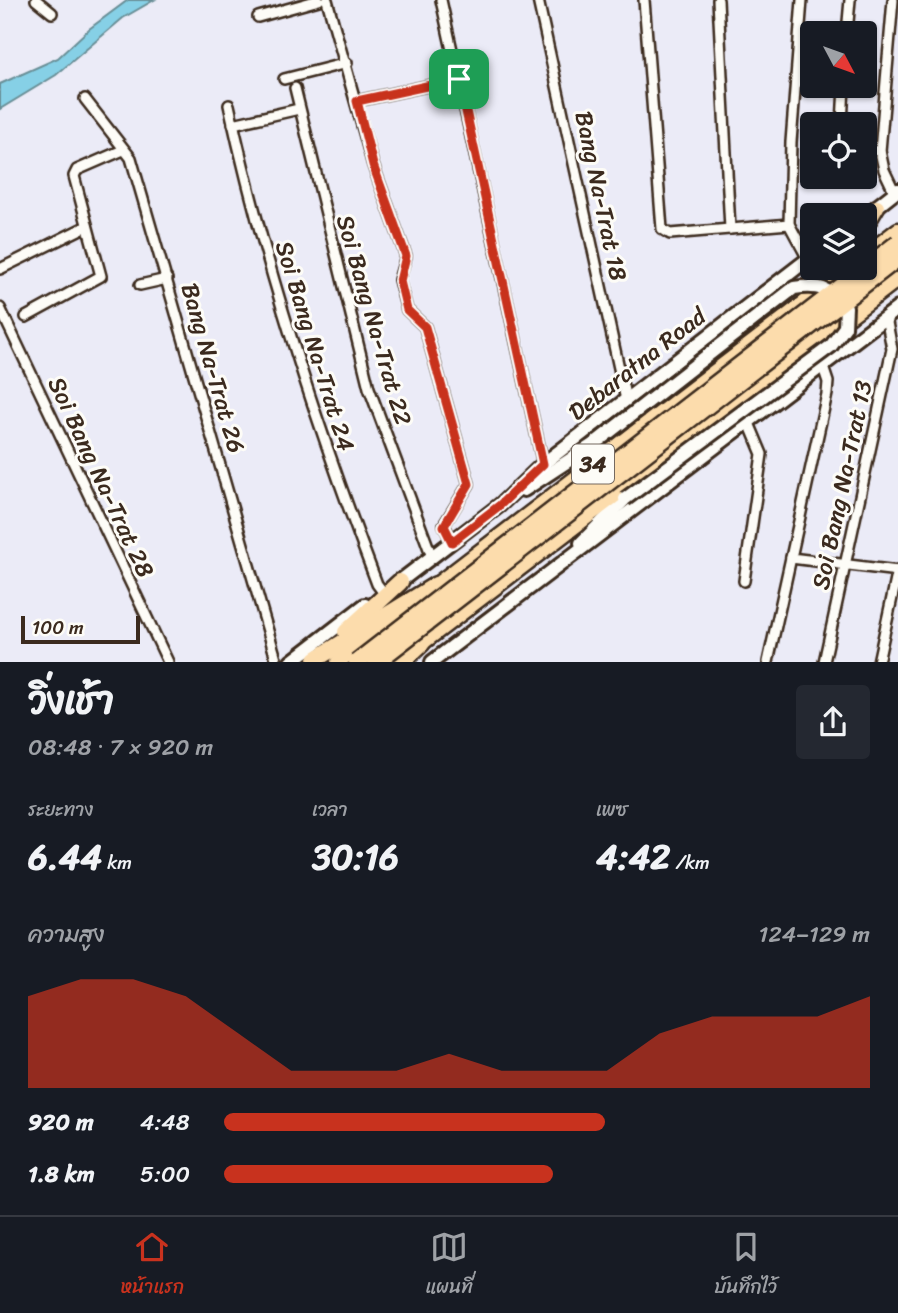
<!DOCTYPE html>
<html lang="th">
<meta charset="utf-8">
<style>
body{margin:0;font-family:Sriracha,"Playpen Sans Thai",sans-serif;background:#242831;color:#f1f3f6;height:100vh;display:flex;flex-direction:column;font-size:26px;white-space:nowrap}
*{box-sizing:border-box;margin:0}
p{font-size:23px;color:#9ea1a6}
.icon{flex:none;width:38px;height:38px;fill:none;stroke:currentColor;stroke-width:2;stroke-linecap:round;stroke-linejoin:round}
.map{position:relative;height:662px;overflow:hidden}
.side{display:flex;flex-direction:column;background:#171b24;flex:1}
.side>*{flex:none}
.needle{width:46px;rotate:131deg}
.tools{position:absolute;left:800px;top:21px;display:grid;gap:14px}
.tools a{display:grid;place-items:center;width:77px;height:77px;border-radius:7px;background:#171b24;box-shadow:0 2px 5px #0004;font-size:35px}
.scale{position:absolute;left:21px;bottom:18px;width:119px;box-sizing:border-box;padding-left:7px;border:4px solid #3b2a1e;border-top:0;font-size:19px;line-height:24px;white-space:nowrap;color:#3b2a1e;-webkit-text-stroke:5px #fdfcf7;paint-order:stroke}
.pin{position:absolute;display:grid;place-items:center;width:60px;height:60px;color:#fff;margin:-30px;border-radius:14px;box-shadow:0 4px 10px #0006}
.round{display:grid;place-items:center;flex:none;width:74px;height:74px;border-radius:7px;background:#242831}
.headline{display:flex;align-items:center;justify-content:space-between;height:119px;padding:0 28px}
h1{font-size:38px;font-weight:800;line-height:52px}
.metrics{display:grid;grid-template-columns:repeat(3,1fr);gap:10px;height:119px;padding:7px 28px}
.metrics div{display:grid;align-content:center}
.metrics b{font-size:35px;font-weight:800}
.metrics small{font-size:19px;font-weight:400}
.metrics p{font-size:19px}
.chart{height:196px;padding:14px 28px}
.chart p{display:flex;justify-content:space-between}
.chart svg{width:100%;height:126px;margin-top:7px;fill:#c8321e;opacity:.7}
ul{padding:0 28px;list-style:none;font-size:23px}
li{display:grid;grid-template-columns:112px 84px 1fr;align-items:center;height:52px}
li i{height:18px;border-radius:9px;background:#c8321e}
.dock{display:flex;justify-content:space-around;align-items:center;height:98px;border-top:2px solid #363941;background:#171b24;font-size:19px;color:#9ea1a6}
.dock a{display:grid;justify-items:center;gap:4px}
.dock .on{color:#c8321e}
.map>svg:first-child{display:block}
</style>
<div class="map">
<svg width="898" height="662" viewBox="0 0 898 662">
<rect width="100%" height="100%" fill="#ebebf7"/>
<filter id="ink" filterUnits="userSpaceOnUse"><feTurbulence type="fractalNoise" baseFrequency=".0143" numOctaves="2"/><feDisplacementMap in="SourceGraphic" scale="14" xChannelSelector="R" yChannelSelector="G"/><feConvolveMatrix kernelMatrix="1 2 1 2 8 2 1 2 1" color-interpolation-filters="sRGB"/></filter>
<g filter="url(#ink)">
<!-- water -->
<polygon fill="#86d0e6" stroke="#688e96" stroke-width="2" points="128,0 154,0 123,18 56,75 0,109 0,84 58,58 89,29"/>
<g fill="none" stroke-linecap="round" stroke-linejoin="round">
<!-- minor casing -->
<g stroke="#3b2a1e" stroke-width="14">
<g id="minor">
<polyline points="36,0 52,13"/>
<polyline points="327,0 373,165 406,256 399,280 407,310 425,327 469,484 444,525 452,542"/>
<polyline points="441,0 543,464"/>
<polyline points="538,0 626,400"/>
<polyline points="644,0 662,229 670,234 789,224"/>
<polyline points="718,0 730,229"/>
<polyline points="802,0 791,142 789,224 808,259"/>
<polyline points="893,0 880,151 884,170 895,193"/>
<polyline points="258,17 319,0"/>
<polyline points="847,33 850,0"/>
<polyline points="284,79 347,63"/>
<polyline points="295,88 369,388 432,557"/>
<polyline points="85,99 131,158 277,662"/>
<polyline points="357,101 459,79"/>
<path d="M 229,105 C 265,269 317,427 377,584 L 383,592"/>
<polyline points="233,124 299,109"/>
<polyline points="842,124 844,86"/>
<polyline points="864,150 880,151"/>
<polyline points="0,269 87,226"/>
<polyline points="140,285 167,279"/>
<polyline points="0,308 168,662"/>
<polyline points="26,317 101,276 74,176 77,170 123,150"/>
<polyline points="791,558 898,571"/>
<polyline points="744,581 762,454 749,423"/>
<polyline points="768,662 827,394 828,382 823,367"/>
<polyline points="824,662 892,349 886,317"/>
<polyline points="878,662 898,570"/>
</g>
</g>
<!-- secondary casing -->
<g stroke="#3b2a1e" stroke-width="18">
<g id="secondary">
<polyline points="870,212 898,190"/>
<polyline points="524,490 594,444"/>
<polyline points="581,543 625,499"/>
<polyline points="395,585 500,505 543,464 812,256"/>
<polyline points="291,662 365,605"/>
<polyline points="432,662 898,308"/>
</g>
</g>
<!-- trunk casing -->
<g stroke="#3b2a1e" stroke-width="19">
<g id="trunk">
<polyline points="864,229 877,207"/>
<polyline points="864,256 898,230"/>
<polyline points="427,592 850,268"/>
<polyline points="413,650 898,279"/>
<polyline points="338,662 398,615"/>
</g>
</g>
<!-- motorway casing -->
<g stroke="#3b2a1e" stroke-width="21">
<g id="motorway">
<polyline points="346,632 400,582"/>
<polyline points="316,659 436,585"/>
<polyline points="402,662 422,643"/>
</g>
</g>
<!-- minor -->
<use href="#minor" stroke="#fdfcf7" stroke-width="9"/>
<!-- secondary -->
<use href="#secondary" stroke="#fdfcf7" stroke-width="12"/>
<!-- trunk -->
<use href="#trunk" stroke="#fcdcac" stroke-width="14"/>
<!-- motorway -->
<use href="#motorway" stroke="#fcdcac" stroke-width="16"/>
<!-- secondary-bridge casing -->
<g stroke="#3b2a1e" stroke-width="18" stroke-linecap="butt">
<path id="secondary-bridge" d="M 594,444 L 794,288 C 818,284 830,288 846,307 L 845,327 L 831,346 L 625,499"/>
</g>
<!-- motorway-bridge casing -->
<g stroke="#3b2a1e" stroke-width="21" stroke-linecap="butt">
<g id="motorway-bridge">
<polyline points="357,662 898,243"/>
<polyline points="376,662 898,258"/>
</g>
</g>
<!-- secondary-bridge -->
<use href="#secondary-bridge" stroke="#fdfcf7" stroke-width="12"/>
<!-- motorway-bridge -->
<use href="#motorway-bridge" stroke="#fcdcac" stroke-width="16"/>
</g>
</g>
<g fill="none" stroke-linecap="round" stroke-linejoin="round" filter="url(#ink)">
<!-- route casing -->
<g stroke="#fff" stroke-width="14">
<polygon id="route" points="459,79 543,464 500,505 452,542 444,526 469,484 425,327 407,310 400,281 406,256 373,165 357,101"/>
</g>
<!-- route -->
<use href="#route" stroke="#c8321e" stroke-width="9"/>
</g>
<g text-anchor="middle" stroke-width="6" stroke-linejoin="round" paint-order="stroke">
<!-- shield labels -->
<rect fill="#fdfcf7" stroke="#75695f" stroke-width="2" x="572" y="444.5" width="42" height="39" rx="5"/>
<g font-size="23" font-weight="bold" fill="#3b2a1e">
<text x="593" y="472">34</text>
</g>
<!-- street labels -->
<g font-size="24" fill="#3b2a1e" stroke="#fdfcf7">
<text transform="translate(601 196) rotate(78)" y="8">Bang Na-Trat 18</text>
<text transform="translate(374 320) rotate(74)" y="8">Soi Bang Na-Trat 22</text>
<text transform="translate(315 346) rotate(73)" y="8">Soi Bang Na-Trat 24</text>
<text transform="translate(637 364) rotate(-38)" y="8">Debaratna Road</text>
<text transform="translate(213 368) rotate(74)" y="8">Bang Na-Trat 26</text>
<text transform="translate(101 477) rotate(65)" y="8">Soi Bang Na-Trat 28</text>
<text transform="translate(842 485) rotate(-78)" y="8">Soi Bang Na-Trat 13</text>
</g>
</g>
</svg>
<div class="tools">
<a><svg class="needle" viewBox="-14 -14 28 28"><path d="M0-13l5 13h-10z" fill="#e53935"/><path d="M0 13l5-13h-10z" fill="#9ea1a6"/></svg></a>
<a><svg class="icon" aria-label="locate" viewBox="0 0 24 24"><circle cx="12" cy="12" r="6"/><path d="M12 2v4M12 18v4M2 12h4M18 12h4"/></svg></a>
<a><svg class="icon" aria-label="layers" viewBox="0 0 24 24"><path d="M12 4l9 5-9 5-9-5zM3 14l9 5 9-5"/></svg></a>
</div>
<div class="scale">100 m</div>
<div class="pin" style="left:459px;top:79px;background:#1e9e55"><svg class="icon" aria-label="arrive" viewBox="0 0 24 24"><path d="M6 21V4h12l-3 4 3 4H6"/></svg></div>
</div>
<section class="side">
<div class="headline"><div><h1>วิ่งเช้า</h1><p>08:48 · 7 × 920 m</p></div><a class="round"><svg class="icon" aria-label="share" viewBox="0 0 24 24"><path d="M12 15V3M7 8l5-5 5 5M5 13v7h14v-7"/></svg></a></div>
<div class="metrics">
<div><p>ระยะทาง</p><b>6.44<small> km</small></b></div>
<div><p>เวลา</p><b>30:16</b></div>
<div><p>เพซ</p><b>4:42<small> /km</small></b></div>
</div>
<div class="chart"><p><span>ความสูง</span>124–129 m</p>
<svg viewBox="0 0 160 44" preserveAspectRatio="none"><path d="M0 44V12L10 6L20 6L30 12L40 25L50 38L60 38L70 38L80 32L90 38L100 38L110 38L120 25L130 19L140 19L150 19L160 12V44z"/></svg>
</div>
<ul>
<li><b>920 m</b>4:48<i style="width:59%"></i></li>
<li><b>1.8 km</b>5:00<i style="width:51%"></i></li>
</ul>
</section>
<nav class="dock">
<a class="on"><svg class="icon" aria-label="home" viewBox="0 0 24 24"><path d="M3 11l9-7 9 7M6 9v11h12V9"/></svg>หน้าแรก</a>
<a><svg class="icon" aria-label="map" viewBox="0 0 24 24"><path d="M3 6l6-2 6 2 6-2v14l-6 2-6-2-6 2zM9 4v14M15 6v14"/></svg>แผนที่</a>
<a><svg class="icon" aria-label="saved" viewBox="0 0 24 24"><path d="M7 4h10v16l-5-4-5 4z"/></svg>บันทึกไว้</a>
</nav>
